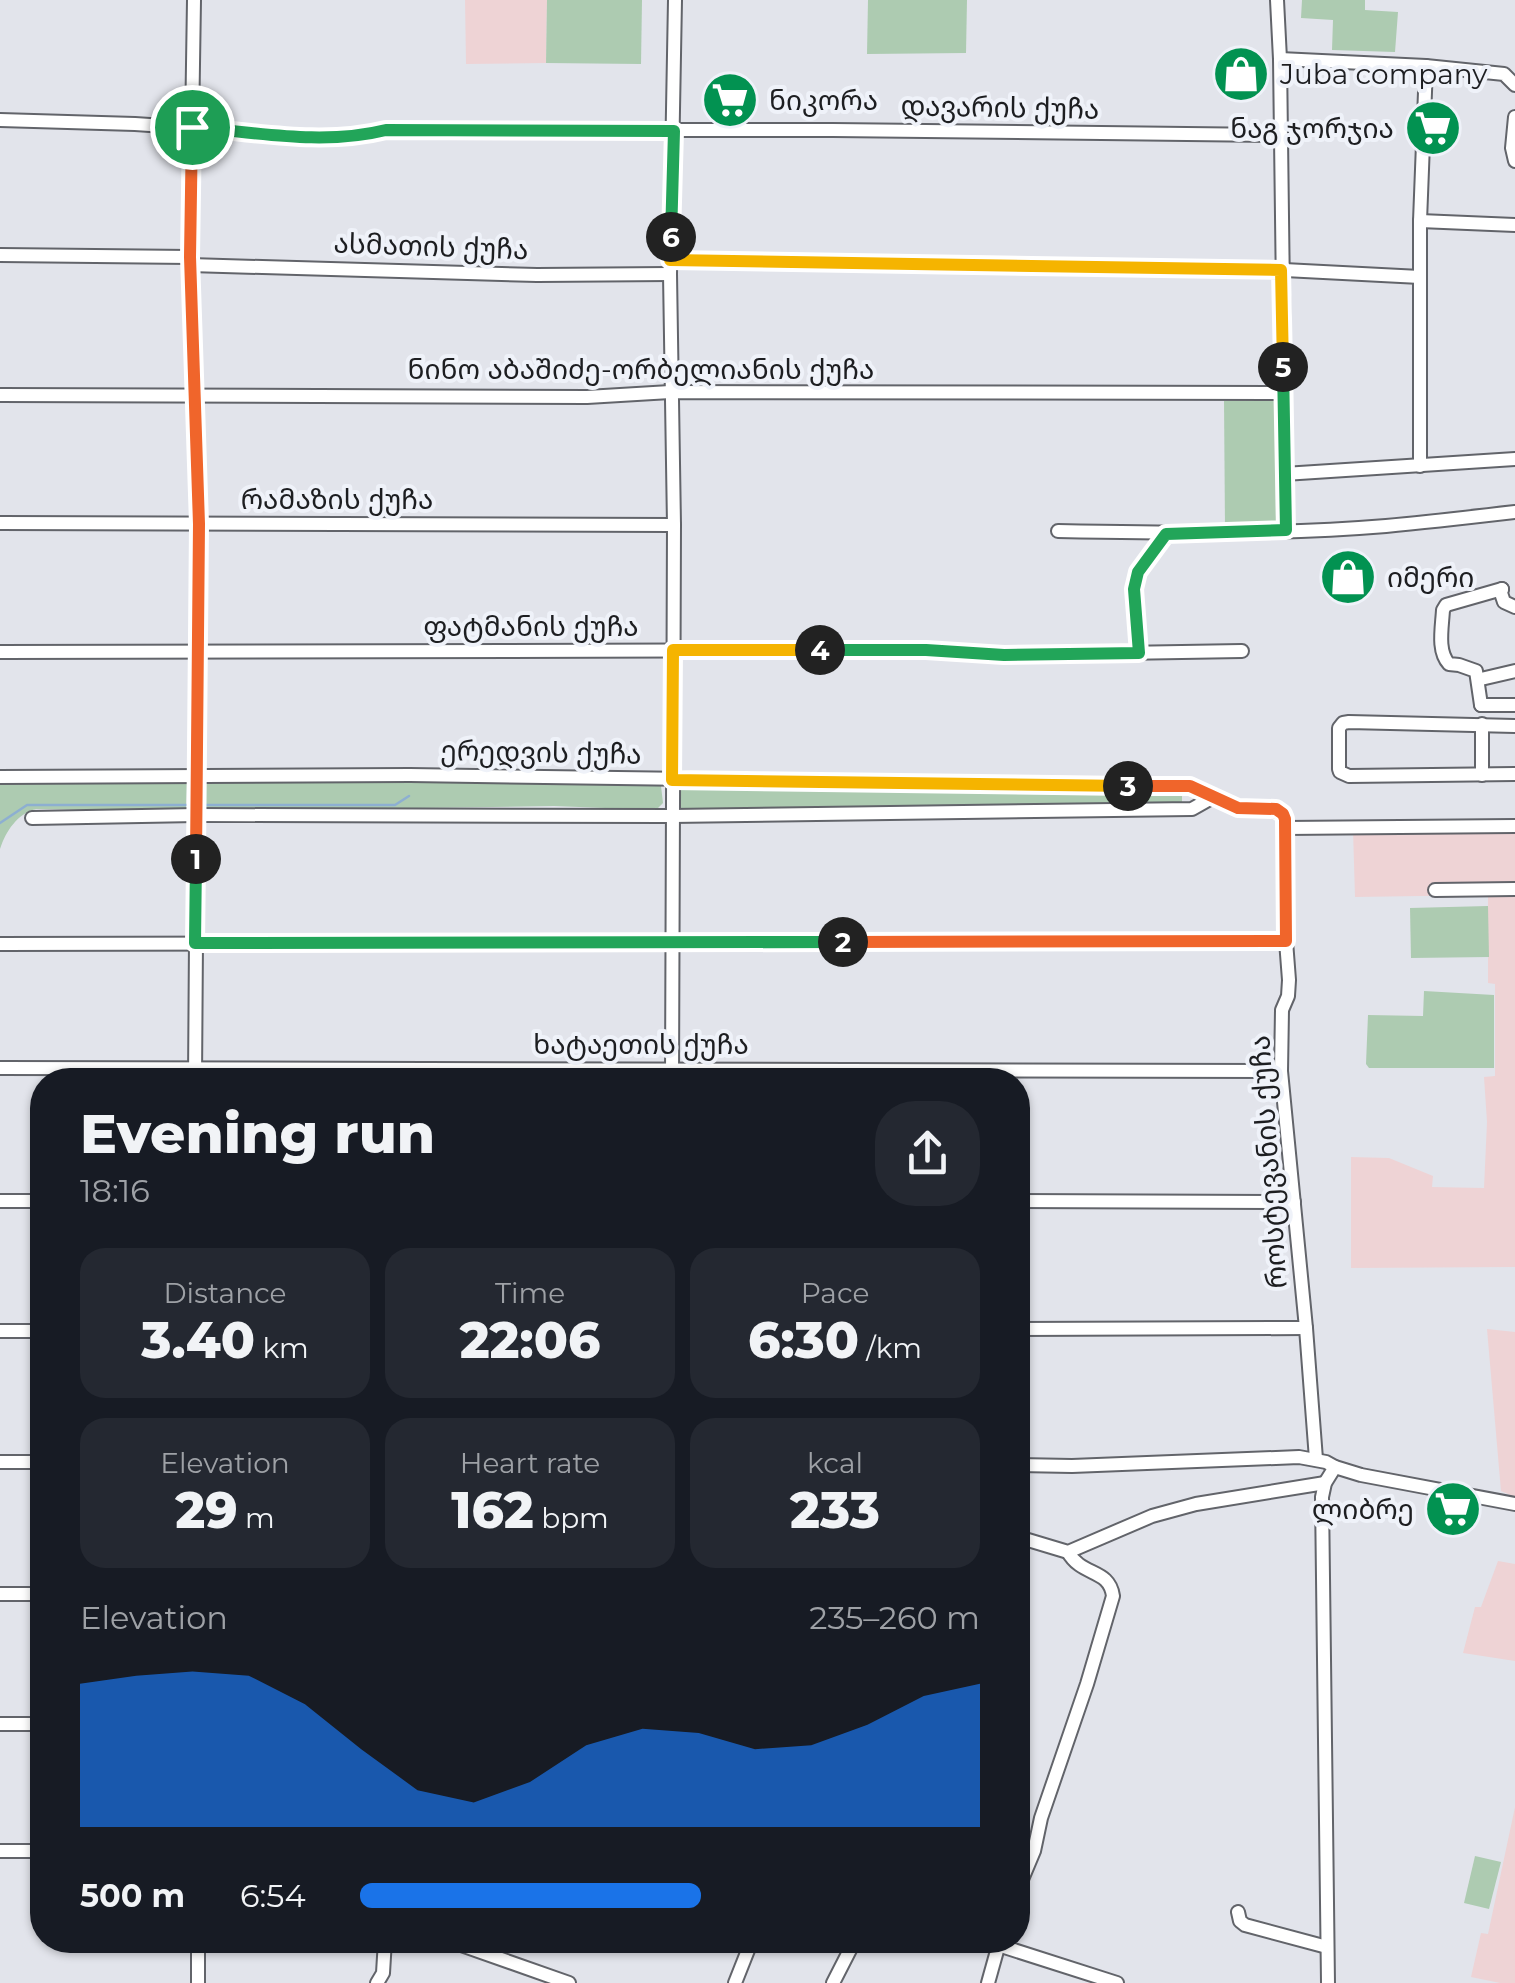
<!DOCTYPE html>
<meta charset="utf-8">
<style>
body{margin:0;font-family:Montserrat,"Noto Sans Georgian",sans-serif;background:#242831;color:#f1f3f6;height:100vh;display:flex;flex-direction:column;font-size:38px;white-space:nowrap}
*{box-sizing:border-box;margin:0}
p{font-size:32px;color:#9ea1a6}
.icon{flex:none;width:55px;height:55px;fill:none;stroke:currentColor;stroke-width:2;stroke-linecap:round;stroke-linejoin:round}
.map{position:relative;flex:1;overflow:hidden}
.panel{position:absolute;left:30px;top:1068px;width:1000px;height:885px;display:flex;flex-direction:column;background:#171b24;border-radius:40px;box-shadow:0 2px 8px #0004}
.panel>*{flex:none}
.pin{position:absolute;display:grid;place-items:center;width:85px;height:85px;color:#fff;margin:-42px;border:5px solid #fff;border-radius:50%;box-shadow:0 2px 10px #0007}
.km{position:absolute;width:50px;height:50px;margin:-25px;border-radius:50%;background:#222;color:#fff;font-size:28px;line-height:50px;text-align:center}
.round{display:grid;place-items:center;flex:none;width:105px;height:105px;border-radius:40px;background:#242831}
.overview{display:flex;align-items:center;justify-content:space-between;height:170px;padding:0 50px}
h1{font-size:55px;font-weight:800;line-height:75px}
.stats{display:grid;grid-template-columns:repeat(3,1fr);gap:15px;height:170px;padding:10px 50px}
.stats div{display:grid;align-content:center;border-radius:25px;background:#242831;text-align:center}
.stats b{font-size:50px;font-weight:800}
.stats small{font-size:28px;font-weight:400}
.stats p{font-size:28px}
.chart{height:280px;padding:20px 50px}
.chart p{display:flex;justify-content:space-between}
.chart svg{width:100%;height:180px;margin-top:10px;fill:#1a73e8;opacity:.7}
ul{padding:0 50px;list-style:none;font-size:32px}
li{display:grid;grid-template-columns:160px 120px 1fr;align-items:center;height:75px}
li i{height:25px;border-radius:12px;background:#1a73e8}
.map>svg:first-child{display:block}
</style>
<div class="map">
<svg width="1515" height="1983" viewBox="0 0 1515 1983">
<rect width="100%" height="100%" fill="#e2e4eb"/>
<!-- commercial -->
<g fill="#eed3d5">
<polygon points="465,0 547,0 546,63 466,64"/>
<polygon points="1353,830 1515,830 1515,1267 1351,1268 1351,1157 1389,1158 1433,1176 1432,1187 1484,1188 1487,1122 1484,1077 1495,1076 1495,984 1488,983 1488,895 1355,897"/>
<polygon points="1487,1329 1515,1332 1515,1497 1501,1491"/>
<polygon points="1498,1561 1515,1564 1515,1661 1463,1653 1475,1607 1481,1607"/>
<polygon points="1515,1807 1515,1983 1500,1983 1471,1977 1481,1933 1488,1934"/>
</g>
<!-- green -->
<g fill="#adcbb1">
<polygon points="547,0 642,0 641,64 546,63"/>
<polygon points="868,0 967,0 966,53 867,54"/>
<polygon points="1302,0 1365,0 1365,10 1398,12 1395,52 1332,50 1333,20 1301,18"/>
<polygon points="1275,400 1276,527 1225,527 1224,401"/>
<polygon points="438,781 642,782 661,786 663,803 656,810 554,806 202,811 204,783"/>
<path d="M 0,782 L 187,783 L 186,811 L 36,809 C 17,814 6,831 0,849 Z"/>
<polygon points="679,784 1182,791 1182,804 680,811 677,807"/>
<polygon points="1488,906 1489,957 1411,958 1410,908"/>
<polygon points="1424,991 1494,995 1494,1068 1369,1068 1366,1064 1368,1015 1423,1016"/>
<polygon points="1475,1856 1501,1862 1489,1909 1464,1903"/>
</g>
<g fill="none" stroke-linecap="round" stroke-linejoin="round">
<!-- stream -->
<g stroke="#8dafd1" stroke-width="2.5">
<polyline points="205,805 395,805 409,796"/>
<polyline points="0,823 27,805 187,805"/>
</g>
<!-- minor casing -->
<g stroke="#62646a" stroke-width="16">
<g id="minor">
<polyline points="194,0 190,257 199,524 195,1080"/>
<polyline points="1277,0 1280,59 1286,530"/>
<polyline points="1280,59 1426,66 1504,74 1515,85"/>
<polyline points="1515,117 1512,148 1515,161"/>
<path d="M 0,120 L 135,124 L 253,132 C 292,141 347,140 386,130 L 833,130 L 1281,135"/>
<polyline points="1420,221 1515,225"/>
<polyline points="0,255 190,257"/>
<polyline points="670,261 1263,269 1420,277"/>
<polyline points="190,265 537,275 670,274"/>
<polyline points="0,395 587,397 670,392 1283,393"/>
<polyline points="1420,466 1420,221 1426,66"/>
<polyline points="1284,474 1515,459"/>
<polyline points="0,523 674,525"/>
<path d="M 1058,531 C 1167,533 1277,535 1386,526 C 1429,522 1472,517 1515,512"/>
<polyline points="1502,589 1501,593 1504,602 1515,607"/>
<polyline points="0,652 926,650 1004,655 1242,651"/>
<polyline points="1139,653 1134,589 1138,572 1166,533"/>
<polyline points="1478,682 1481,679 1515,671"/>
<path d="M 1481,705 L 1476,671 L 1459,665 L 1449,664 C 1437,651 1442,628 1443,610 L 1446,605 L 1502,589"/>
<polyline points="1481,705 1515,705"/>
<polyline points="1515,726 1349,722 1343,723 1339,728 1339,769 1340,772 1349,776 1515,774"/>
<polyline points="1482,775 1482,724"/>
<path d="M 0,777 L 410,775 L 1189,786 C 1206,793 1225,806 1242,808 C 1258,810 1275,803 1285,819 L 1286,941 L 1289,980 L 1288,996 L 1282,1010 L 1281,1071 L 1306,1328 L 1316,1459"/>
<polyline points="32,818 196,815 672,816 1192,809 1215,796"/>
<polyline points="1285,828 1515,826"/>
<polyline points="1435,890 1515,889"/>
<polyline points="0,944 1286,941"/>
<polyline points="0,1068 1281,1071"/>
<polyline points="672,1080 674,525 670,274 675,0"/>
<polyline points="0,1201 42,1201"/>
<polyline points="1018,1201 1294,1202"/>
<polyline points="1018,1329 1306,1328"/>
<polyline points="0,1331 42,1331"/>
<polyline points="0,1462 42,1462"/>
<polyline points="1018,1465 1072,1466 1299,1457 1326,1462 1335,1467 1361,1475 1515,1504"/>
<polyline points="1018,1537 1068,1552 1152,1516 1196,1504 1325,1483"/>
<polyline points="0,1594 42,1594"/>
<polyline points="0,1724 42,1724"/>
<polyline points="0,1851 42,1851"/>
<path d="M 1018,1889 L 1034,1851 L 1041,1818 L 1087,1684 L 1113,1596 C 1109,1568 1082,1577 1068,1552"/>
<polyline points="1238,1912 1240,1921 1245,1925 1327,1947"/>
<polyline points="447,1940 569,1983"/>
<polyline points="998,1945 1117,1983"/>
<polyline points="198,1983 198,1940"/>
<polyline points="377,1983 383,1973 385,1940"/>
<polyline points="735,1983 752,1940"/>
<polyline points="833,1983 855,1940"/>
<polyline points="988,1983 1000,1940"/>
<polyline points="1328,1983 1322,1497 1325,1483 1335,1467"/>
</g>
</g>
<!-- minor -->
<use href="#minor" stroke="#fff" stroke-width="12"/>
</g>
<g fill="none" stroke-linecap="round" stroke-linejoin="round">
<!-- split-1 casing -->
<g stroke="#fff" stroke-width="20">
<polyline id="split-1" points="192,127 190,257 199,524 196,859"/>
</g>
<!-- split-2 casing -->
<g stroke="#fff" stroke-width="20">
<polyline id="split-2" points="196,859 195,943 843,942"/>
</g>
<!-- split-3 casing -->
<g stroke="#fff" stroke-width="20">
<polyline id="split-3" points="843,942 1286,941 1285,819 1283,814 1276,809 1238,808 1190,786 1128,786"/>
</g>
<!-- split-4 casing -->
<g stroke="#fff" stroke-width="20">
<polyline id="split-4" points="820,650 673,650 672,780 1128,786"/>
</g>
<!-- split-5 casing -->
<g stroke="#fff" stroke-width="20">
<polyline id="split-5" points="820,650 926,650 1004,655 1139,653 1134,589 1138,572 1166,534 1286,530 1283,367"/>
</g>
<!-- split-6 casing -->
<g stroke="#fff" stroke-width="20">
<polyline id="split-6" points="671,237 670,260 1281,270 1283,367"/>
</g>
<!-- split-7 casing -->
<g stroke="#fff" stroke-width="20">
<path id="split-7" d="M 192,127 C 256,132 322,146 386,130 L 674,131 L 671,237"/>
</g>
<!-- split-1 -->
<use href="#split-1" stroke="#f0652b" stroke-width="12"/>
<!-- split-2 -->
<use href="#split-2" stroke="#22a559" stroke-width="12"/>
<!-- split-3 -->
<use href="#split-3" stroke="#f0652b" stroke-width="12"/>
<!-- split-4 -->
<use href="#split-4" stroke="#f5b400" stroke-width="12"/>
<!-- split-5 -->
<use href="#split-5" stroke="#22a559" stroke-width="12"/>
<!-- split-6 -->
<use href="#split-6" stroke="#f5b400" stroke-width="12"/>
<!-- split-7 -->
<use href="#split-7" stroke="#22a559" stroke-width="12"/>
</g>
<!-- icons -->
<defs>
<g id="shop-disc" transform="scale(2.875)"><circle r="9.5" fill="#029251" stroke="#eff2f9"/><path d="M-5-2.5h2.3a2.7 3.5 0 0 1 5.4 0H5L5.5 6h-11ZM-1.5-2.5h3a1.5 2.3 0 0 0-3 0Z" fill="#fff"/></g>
<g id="supermarket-disc" transform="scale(2.875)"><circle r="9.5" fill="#029251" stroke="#eff2f9"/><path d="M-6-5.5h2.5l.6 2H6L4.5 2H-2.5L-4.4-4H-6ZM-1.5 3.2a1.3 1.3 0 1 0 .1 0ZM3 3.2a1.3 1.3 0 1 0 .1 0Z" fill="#fff"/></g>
</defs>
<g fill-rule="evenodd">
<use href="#shop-disc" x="1241" y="74"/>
<use href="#supermarket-disc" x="730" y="100"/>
<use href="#supermarket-disc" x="1433" y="128"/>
<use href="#shop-disc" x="1348" y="577"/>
<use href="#supermarket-disc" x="1453" y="1509"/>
</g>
<g text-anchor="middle" stroke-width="8" stroke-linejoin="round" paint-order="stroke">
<!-- poi labels -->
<g font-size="28" fill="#1d1e21" stroke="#eff2f9" text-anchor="start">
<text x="1280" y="84">Juba company</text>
<text x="769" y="110">ნიკორა</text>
<text x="1394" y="138" text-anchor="end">ნაგ ჯორჯია</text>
<text x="1387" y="587">იმერი</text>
<text x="1414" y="1519" text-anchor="end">ლიბრე</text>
</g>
<!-- street labels -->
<g font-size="28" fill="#1d1e21" stroke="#eff2f9">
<text transform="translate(1000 107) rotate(1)" y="10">დავარის ქუჩა</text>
<text transform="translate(431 246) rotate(2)" y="10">ასმათის ქუჩა</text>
<text x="641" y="379">ნინო აბაშიძე-ორბელიანის ქუჩა</text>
<text x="337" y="509">რამაზის ქუჩა</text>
<text x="531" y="636">ფატმანის ქუჩა</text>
<text transform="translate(541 752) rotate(1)" y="10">ერედვის ქუჩა</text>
<text x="641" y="1054">ხატაეთის ქუჩა</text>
<text transform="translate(1268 1162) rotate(-94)" y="10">როსტევანის ქუჩა</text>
</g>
</g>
</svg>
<div class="pin" style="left:192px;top:127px;background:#1e9e55"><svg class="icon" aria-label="arrive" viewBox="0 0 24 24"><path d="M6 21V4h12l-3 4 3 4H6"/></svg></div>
<b class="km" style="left:196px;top:859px">1</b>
<b class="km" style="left:843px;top:942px">2</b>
<b class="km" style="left:1128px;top:786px">3</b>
<b class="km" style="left:820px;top:650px">4</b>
<b class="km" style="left:1283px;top:367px">5</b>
<b class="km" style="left:671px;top:237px">6</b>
<section class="panel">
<div class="overview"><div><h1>Evening run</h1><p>18:16</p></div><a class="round"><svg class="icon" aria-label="share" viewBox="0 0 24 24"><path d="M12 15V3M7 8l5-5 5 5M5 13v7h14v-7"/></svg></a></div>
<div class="stats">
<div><p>Distance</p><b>3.40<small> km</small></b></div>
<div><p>Time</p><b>22:06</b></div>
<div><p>Pace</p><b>6:30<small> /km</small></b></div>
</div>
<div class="stats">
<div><p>Elevation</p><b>29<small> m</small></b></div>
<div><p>Heart rate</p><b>162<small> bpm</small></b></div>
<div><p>kcal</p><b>233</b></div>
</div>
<div class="chart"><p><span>Elevation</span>235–260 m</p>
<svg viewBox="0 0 160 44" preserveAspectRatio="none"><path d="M0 44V9L10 7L20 6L30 7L40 14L50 25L60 35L70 38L80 33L90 24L100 20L110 21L120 25L130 24L140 19L150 12L160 9V44z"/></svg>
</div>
<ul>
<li><b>500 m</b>6:54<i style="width:55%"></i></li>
</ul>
</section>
</div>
